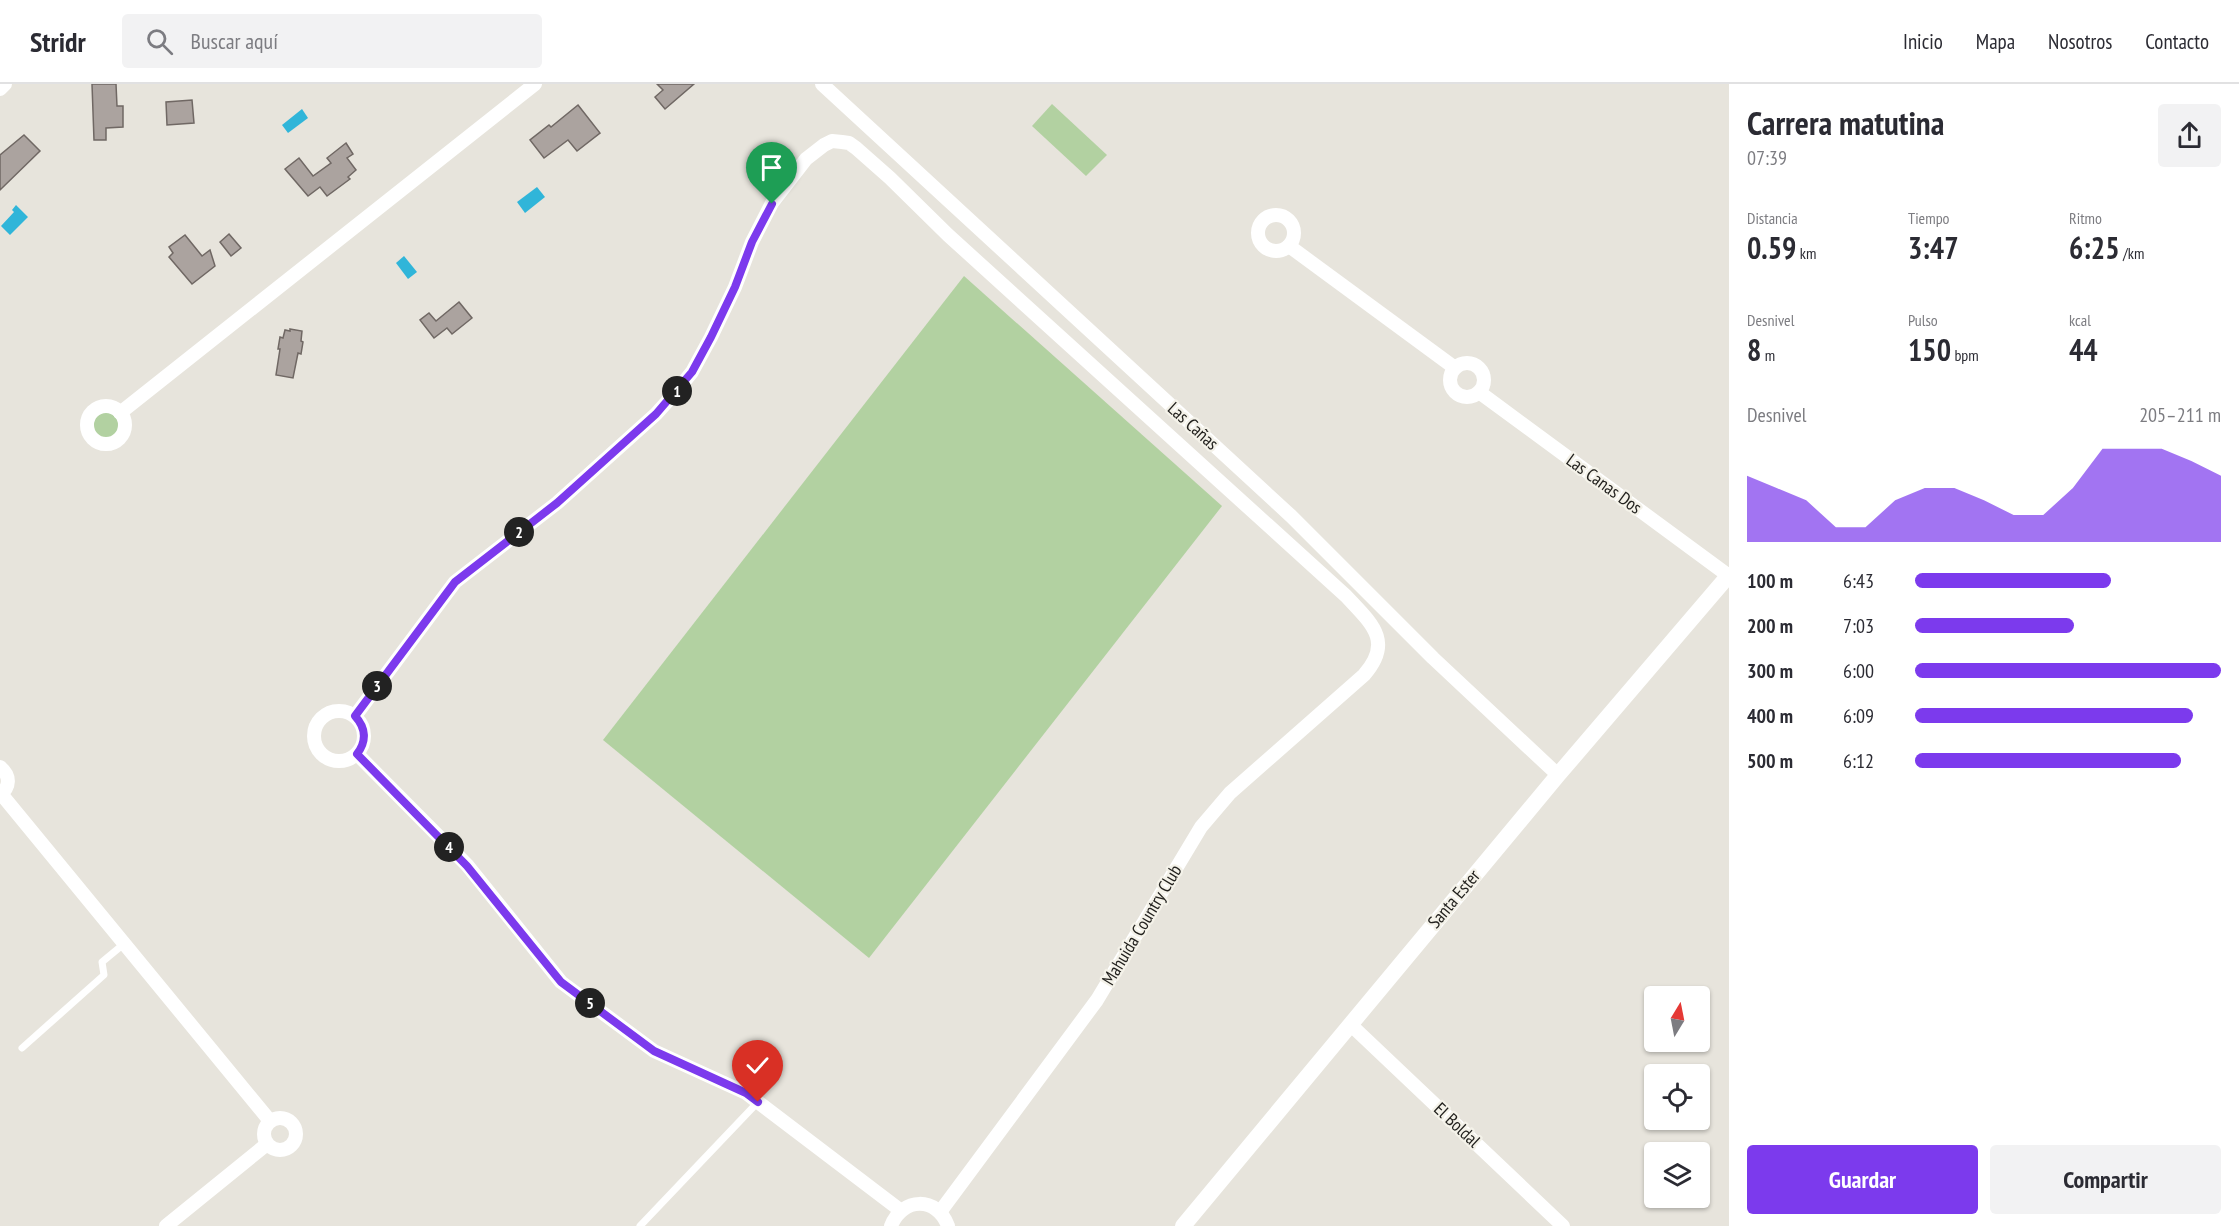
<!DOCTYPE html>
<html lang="es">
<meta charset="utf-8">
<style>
body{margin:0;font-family:"PT Sans Narrow",sans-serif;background:#f2f2f3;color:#2b2b33;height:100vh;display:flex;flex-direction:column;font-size:22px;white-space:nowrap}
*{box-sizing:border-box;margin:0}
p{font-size:20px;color:#7c7c81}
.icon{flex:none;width:33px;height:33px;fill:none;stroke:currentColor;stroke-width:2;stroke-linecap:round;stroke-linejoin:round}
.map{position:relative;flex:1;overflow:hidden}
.panel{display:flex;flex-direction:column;background:#fff;width:510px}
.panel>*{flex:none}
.needle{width:39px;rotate:10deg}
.controls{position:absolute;left:1644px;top:902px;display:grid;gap:12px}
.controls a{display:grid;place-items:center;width:66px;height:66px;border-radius:6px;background:#fff;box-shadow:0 2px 4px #0004;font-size:30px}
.pin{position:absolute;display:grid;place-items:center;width:51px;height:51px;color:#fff;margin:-62px -26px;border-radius:50% 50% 50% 0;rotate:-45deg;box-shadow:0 0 6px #0007}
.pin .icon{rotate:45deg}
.km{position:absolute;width:30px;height:30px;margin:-15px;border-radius:50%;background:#222;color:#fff;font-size:16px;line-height:30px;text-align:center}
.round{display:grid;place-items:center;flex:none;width:63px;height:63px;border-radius:6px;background:#f2f2f3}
.head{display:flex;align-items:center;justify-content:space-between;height:102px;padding:0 18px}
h1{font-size:33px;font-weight:800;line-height:45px}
.figures{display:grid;grid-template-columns:repeat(3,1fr);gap:9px;height:102px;padding:6px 18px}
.figures div{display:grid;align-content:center}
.figures b{font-size:30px;font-weight:800}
.figures small{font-size:16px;font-weight:400}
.figures p{font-size:16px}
.chart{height:168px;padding:12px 18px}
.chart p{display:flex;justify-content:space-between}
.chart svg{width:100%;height:108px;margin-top:6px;fill:#7c3aed;opacity:.7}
.action{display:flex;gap:12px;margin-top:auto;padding:12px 18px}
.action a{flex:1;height:69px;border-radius:6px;background:#7c3aed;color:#fff;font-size:24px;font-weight:800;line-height:69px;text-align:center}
.action a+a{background:#f2f2f3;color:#2b2b33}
ul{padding:0 18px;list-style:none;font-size:20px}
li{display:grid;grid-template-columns:96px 72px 1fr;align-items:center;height:45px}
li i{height:15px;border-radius:8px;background:#7c3aed}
header{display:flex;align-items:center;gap:36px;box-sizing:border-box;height:84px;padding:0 30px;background:#fff;border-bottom:2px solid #e1e1e2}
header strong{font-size:28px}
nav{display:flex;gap:33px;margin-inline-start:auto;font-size:21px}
.search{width:420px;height:54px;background:#f2f2f3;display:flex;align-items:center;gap:15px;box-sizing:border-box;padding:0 21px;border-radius:6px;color:#7c7c81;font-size:22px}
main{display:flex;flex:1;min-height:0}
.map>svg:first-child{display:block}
</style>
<header>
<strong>Stridr</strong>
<div class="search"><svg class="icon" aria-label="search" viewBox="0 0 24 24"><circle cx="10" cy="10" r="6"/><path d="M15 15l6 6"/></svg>Buscar aquí</div>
<nav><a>Inicio</a><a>Mapa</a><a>Nosotros</a><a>Contacto</a></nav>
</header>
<main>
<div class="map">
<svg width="1729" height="1142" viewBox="0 0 1729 1142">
<rect width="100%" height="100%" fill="#e7e4dc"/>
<!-- green -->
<g fill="#b2d1a1">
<polygon points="1052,20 1107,71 1086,92 1032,42"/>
<polygon points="964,192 1222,422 869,874 603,656"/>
<circle cx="106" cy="341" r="15"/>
</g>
<!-- water -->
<g fill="#30b5d9">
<polygon points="302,25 308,34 288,49 282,41"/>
<polygon points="537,103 545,113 525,129 517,118"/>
<polygon points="16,121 28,133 10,151 1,142 14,128 12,126"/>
<polygon points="404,172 417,188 408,195 396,179"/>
</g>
<!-- building -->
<g fill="#aba39f" stroke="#706864" stroke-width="1.5">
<polygon points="92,0 116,0 117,22 123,22 123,43 106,44 106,56 94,56"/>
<polygon points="657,0 694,0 665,25 655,13 663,6"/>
<polygon points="192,16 194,39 167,41 166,18"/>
<polygon points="578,21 600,49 577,67 568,56 544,74 530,56 549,41 551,43"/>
<polygon points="24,51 40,67 0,106 0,71"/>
<polygon points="346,59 353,70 347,74 356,86 348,93 350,95 327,112 320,103 308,112 285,85 299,74 313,92 331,79 327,74"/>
<polygon points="229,150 241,164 231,172 220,158"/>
<polygon points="185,151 202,172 210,166 215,182 192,200 169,173 173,169 169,163"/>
<polygon points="459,218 472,234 452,250 447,244 434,254 420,236 429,229 436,237"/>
<polygon points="290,245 302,247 301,257 303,258 301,270 298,269 293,294 276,291 280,265 278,265 280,253 283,254 285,246 290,247"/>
</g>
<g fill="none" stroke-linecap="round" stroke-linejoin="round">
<!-- service -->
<g stroke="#fff" stroke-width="7">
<polyline points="22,964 104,891 102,878 125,859"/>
<polyline points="640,1142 758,1018"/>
</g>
<!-- minor -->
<g stroke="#fff" stroke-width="14">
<polyline points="822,0 1291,432 1433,574 1558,691"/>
<polyline points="0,5 5,0"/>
<circle cx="1276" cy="149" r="18"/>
<polyline points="1289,162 1455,284"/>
<circle cx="1467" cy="296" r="17"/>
<polyline points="1479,308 1729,492"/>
<circle cx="106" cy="341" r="19"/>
<polyline points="120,329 535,0"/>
<circle cx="339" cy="652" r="25"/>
<path d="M 355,632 L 455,498 L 557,419 L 656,330 L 674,310 L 692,288 L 711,253 L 735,203 L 752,158 L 772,119 L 806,75 L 824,61 L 832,57 L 842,58 L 849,59 L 856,64 L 890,94 L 948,151 L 1346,512 C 1371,539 1394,557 1364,591 L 1230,709 L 1201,743 L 1097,916 L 940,1128"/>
<polyline points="357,670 467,781 561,898 654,967 746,1009 900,1126"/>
<path d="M 0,683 C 11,692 10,703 0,711"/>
<polyline points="2,711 270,1037"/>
<polyline points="1351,941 1563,1142"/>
<circle cx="280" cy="1050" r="16"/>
<polyline points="166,1142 267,1060"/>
<path d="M 891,1142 C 902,1113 937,1112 948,1142"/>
</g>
<!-- tertiary -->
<polyline stroke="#fff" stroke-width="16" points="1183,1142 1558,691 1729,491"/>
</g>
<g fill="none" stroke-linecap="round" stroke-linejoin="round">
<!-- route casing -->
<g stroke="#fff" stroke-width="12">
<path id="route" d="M 758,1018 L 746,1009 L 654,967 L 561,898 L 467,782 L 357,670 C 367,657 366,644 355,632 L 455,498 L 557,419 L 656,330 L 692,288 L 711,253 L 735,203 L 752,158 L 772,120"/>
</g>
<!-- route -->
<use href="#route" stroke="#7c3aed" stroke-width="8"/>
</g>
<g text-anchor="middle" stroke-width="4.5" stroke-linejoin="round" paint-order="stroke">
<!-- street labels -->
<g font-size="18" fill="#23221f" stroke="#f4f2e9">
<text transform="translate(1193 342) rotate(42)" y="6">Las Cañas</text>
<text transform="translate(1604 400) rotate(36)" y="6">Las Canas Dos</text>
<text transform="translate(1454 815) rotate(-50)" y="6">Santa Ester</text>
<text transform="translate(1142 841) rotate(-59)" y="6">Mahuida Country Club</text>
<text transform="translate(1457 1041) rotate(43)" y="6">El Boldal</text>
</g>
</g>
</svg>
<div class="controls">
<a><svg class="needle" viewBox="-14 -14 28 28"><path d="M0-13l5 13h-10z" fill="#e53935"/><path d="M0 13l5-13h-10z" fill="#7c7c81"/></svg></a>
<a><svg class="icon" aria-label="locate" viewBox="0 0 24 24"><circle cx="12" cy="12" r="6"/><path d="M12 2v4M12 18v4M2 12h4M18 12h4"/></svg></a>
<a><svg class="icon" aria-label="layers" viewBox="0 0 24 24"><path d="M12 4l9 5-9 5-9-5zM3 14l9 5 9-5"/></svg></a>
</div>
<div class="pin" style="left:772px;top:120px;background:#1e9e55"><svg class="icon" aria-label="arrive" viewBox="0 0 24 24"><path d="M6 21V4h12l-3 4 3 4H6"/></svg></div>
<div class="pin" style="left:758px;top:1018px;background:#d93025"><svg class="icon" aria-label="check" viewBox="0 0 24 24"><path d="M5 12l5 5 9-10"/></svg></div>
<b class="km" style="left:677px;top:307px">1</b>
<b class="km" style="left:519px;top:448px">2</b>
<b class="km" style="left:377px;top:602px">3</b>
<b class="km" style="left:449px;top:763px">4</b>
<b class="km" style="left:590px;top:919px">5</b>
</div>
<section class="panel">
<div class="head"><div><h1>Carrera matutina</h1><p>07:39</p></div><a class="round"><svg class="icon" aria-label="share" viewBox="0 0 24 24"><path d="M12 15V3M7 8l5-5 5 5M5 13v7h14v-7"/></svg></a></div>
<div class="figures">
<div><p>Distancia</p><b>0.59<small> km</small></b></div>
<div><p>Tiempo</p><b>3:47</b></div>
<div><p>Ritmo</p><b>6:25<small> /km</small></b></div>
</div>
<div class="figures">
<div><p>Desnivel</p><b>8<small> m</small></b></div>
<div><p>Pulso</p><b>150<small> bpm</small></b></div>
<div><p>kcal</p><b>44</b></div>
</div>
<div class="chart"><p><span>Desnivel</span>205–211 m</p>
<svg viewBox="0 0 160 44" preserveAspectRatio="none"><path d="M0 44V17L10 22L20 27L30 38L40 38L50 27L60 22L70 22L80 27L90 33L100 33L110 22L120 6L130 6L140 6L150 11L160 17V44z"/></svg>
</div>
<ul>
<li><b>100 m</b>6:43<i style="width:64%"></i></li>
<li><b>200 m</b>7:03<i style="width:52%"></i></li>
<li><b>300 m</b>6:00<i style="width:100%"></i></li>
<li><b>400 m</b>6:09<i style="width:91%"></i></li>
<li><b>500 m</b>6:12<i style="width:87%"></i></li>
</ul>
<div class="action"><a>Guardar</a><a>Compartir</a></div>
</section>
</main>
